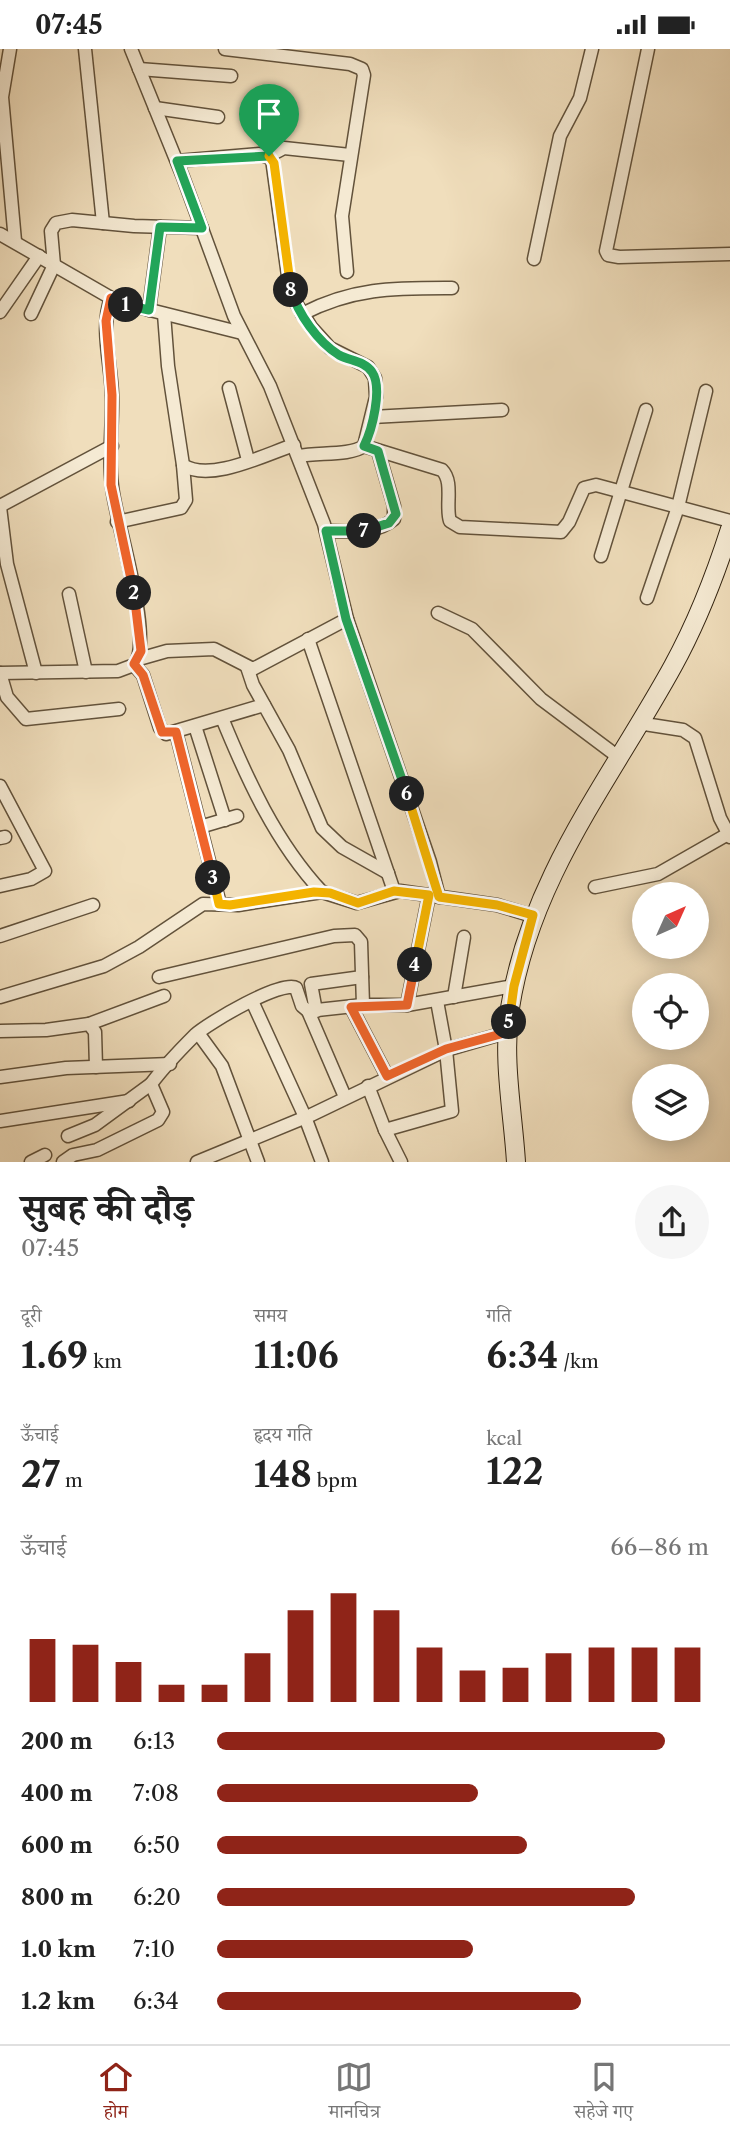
<!DOCTYPE html>
<html lang="hi">
<meta charset="utf-8">
<style>
body{margin:0;font-family:"Libre Caslon Text","Noto Serif Devanagari",serif;background:#f6f6f6;color:#222;height:100vh;display:flex;flex-direction:column;font-size:26px;white-space:nowrap}
*{box-sizing:border-box;margin:0}
p{font-size:23px;color:#767676}
.icon{flex:none;width:38px;height:38px;fill:none;stroke:currentColor;stroke-width:2;stroke-linecap:round;stroke-linejoin:round}
.map{position:relative;height:1113px;overflow:hidden}
.panel{display:flex;flex-direction:column;background:#fff;flex:1}
.panel>*{flex:none}
.needle{width:46px;rotate:45deg}
.buttons{position:absolute;left:632px;top:833px;display:grid;gap:14px}
.buttons a{display:grid;place-items:center;width:77px;height:77px;border-radius:50%;background:#fff;box-shadow:0 4px 18px #0003;font-size:35px}
.pin{position:absolute;display:grid;place-items:center;width:60px;height:60px;color:#fff;margin:-72px -30px;border-radius:50% 50% 50% 0;rotate:-45deg;box-shadow:0 0 7px #0007}
.pin .icon{rotate:45deg}
.km{position:absolute;width:35px;height:35px;margin:-18px;border-radius:50%;background:#222;color:#fff;font-size:19px;line-height:35px;text-align:center}
.round{display:grid;place-items:center;flex:none;width:74px;height:74px;border-radius:37px;background:#f6f6f6}
.overview{display:flex;align-items:center;justify-content:space-between;height:119px;padding:0 21px}
h1{font-size:38px;font-weight:700;line-height:52px}
.stats{display:grid;grid-template-columns:repeat(3,1fr);gap:10px;height:119px;padding:7px 21px}
.stats div{display:grid;align-content:center}
.stats b{font-size:35px;font-weight:700}
.stats small{font-size:19px;font-weight:400}
.stats p{font-size:19px}
.chart{height:196px;padding:14px 21px}
.chart p{display:flex;justify-content:space-between}
.chart svg{width:100%;height:126px;margin-top:7px;stroke:#8f2418;stroke-width:6}
ul{padding:0 21px;list-style:none;font-size:23px}
li{display:grid;grid-template-columns:112px 84px 1fr;align-items:center;height:52px}
li i{height:18px;border-radius:9px;background:#8f2418}
.status{display:flex;justify-content:space-between;align-items:center;height:49px;padding:0 35px;background:#fff;direction:ltr}
.status svg{height:19px;fill:currentColor}
.menu{display:flex;justify-content:space-around;align-items:center;height:98px;border-top:2px solid #e0e0e0;background:#fff;font-size:19px;color:#767676}
.menu a{display:grid;justify-items:center;gap:4px}
.menu .current{color:#8f2418}
.map>svg:first-child{display:block}
</style>
<div class="status"><b>07:45</b><svg viewBox="0 0 49 12"><path d="M0 12V9h3v3zM5 12V6h3v6zM10 12V3h3v9zM15 12V0h3v12zM26 1h20v11H26zM47 4h2v5h-2z"/></svg></div>
<div class="map">
<svg width="730" height="1113" viewBox="0 0 730 1113">
<rect width="100%" height="100%" fill="#f0debc"/>
<filter id="stains"><feTurbulence type="fractalNoise" baseFrequency=".00286" numOctaves="4"/><feColorMatrix values="0 0 0 0 .2 0 0 0 0 .09 0 0 0 0 .02 0 0 0 .5 -.17"/></filter>
<radialGradient id="worn" r=".72"><stop offset=".6" stop-color="#630" stop-opacity="0"/><stop offset="1" stop-color="#630" stop-opacity=".3"/></radialGradient>
<g fill="none" stroke-linecap="round" stroke-linejoin="round">
<!-- minor casing -->
<g stroke="#62523b" stroke-width="15">
<g id="minor">
<polyline points="10,0 2,48 15,192"/>
<polyline points="85,0 103,174"/>
<polyline points="131,0 183,128 234,267 270,337 324,475 347,570 430,813 439,848"/>
<polyline points="225,0 350,15 362,20 364,26 342,167 347,223"/>
<polyline points="648,0 606,202 608,206 619,208 730,205"/>
<polyline points="139,20 231,27"/>
<polyline points="155,59 218,68"/>
<polyline points="269,107 284,99 350,106"/>
<path d="M 177,112 L 259,105 L 272,110 L 288,227 L 296,254 L 311,278 L 330,299 L 368,318 L 375,329 L 376,348 L 364,397 C 350,407 318,403 299,407"/>
<polyline points="0,185 118,253 242,284"/>
<polyline points="534,210 560,87 580,49 592,0"/>
<polyline points="149,261 160,178"/>
<polyline points="0,263 39,207"/>
<polyline points="31,265 54,216 51,182 56,174 72,171 134,177 202,179"/>
<path d="M 164,265 L 168,317 L 183,416 C 210,434 266,405 294,396"/>
<path d="M 302,265 C 354,238 396,239 452,239"/>
<polyline points="229,339 248,411"/>
<polyline points="372,368 502,361"/>
<path d="M 364,397 L 442,421 C 454,433 445,457 450,472 L 460,478 L 561,483 L 569,473 L 584,439 L 596,436 L 730,472"/>
<polyline points="0,457 112,397"/>
<polyline points="0,458 7,515 36,624"/>
<polyline points="117,473 181,459 186,451 183,416"/>
<path d="M 326,482 C 349,482 375,486 394,470 L 394,457 L 378,402"/>
<polyline points="601,507 646,361"/>
<polyline points="69,545 86,623"/>
<polyline points="647,549 678,458 706,342"/>
<polyline points="438,564 472,580 541,650 617,707"/>
<polyline points="308,590 394,842"/>
<polyline points="139,610 167,602 214,600 253,620 347,570"/>
<polyline points="134,616 143,626 160,679 166,685 264,656"/>
<polyline points="247,618 253,636 289,701 322,779 342,798 388,824"/>
<path d="M 0,624 L 118,622 L 134,616 C 155,591 115,472 112,437 C 108,407 113,376 112,345 C 111,314 100,279 111,249"/>
<polyline points="0,624 7,648 26,670 119,660"/>
<path d="M 222,669 C 247,730 276,794 322,843"/>
<polyline points="638,674 683,681 695,689 720,769 730,788"/>
<polyline points="195,677 225,771"/>
<polyline points="176,683 220,855"/>
<polyline points="0,737 45,822 31,830 0,837"/>
<polyline points="200,778 237,767"/>
<polyline points="0,789 5,788"/>
<polyline points="595,838 658,825 728,785"/>
<polyline points="0,887 93,856"/>
<polyline points="159,928 334,887 355,886 361,893 363,956"/>
<polyline points="0,948 104,917 139,898 203,855 238,856 322,843 357,854 400,842 497,856 533,867"/>
<polyline points="454,948 464,888"/>
<polyline points="252,952 305,1068 322,1113"/>
<polyline points="407,956 429,846"/>
<polyline points="351,958 387,1027"/>
<polyline points="308,962 345,1048"/>
<polyline points="316,962 311,935 362,928"/>
<polyline points="89,975 164,947"/>
<polyline points="0,982 46,981 89,975 95,983 96,1018"/>
<polyline points="198,984 222,1017 258,1113"/>
<polyline points="0,1028 66,1019 170,1015"/>
<polyline points="368,1037 385,1081 401,1113"/>
<polyline points="0,1072 129,1052"/>
<polyline points="385,1081 452,1062 446,1001 437,952"/>
<polyline points="68,1087 95,1076 151,1035"/>
<polyline points="31,1113 45,1106"/>
<path d="M 63,1113 L 73,1106 L 97,1101 L 158,1071 L 163,1063 L 151,1035 C 163,1019 181,1000 195,986 C 208,974 283,930 296,939 L 302,957 L 308,962 L 363,956 L 407,956 L 514,937"/>
<polyline points="197,1113 311,1066 446,1001 508,983"/>
</g>
</g>
<!-- secondary casing -->
<g stroke="#322310" stroke-width="20">
<path id="secondary" d="M 516,1113 C 513,1064 502,1009 510,959 C 530,829 611,730 673,617 C 696,575 715,527 730,480"/>
</g>
<!-- minor -->
<use href="#minor" stroke="#f5ead3" stroke-width="12"/>
<!-- secondary -->
<use href="#secondary" stroke="#f5ead3" stroke-width="18"/>
</g>
<g fill="none" stroke-linecap="round" stroke-linejoin="round">
<!-- split-1 casing -->
<g stroke="#fff" stroke-width="14">
<polyline id="split-1" points="126,256 149,261 160,178 202,179 177,112 269,107"/>
</g>
<!-- split-2 casing -->
<g stroke="#fff" stroke-width="14">
<polyline id="split-2" points="126,256 111,249 106,272 112,346 111,436 134,544"/>
</g>
<!-- split-3 casing -->
<g stroke="#fff" stroke-width="14">
<polyline id="split-3" points="134,544 141,602 134,615 143,626 162,683 176,683 213,829"/>
</g>
<!-- split-4 casing -->
<g stroke="#fff" stroke-width="14">
<polyline id="split-4" points="213,829 219,855 230,856 314,843 330,844 358,854 394,842 429,846 415,916"/>
</g>
<!-- split-5 casing -->
<g stroke="#fff" stroke-width="14">
<polyline id="split-5" points="415,916 407,956 351,958 387,1027 446,1000 508,983 509,973"/>
</g>
<!-- split-6 casing -->
<g stroke="#fff" stroke-width="14">
<polyline id="split-6" points="407,745 439,848 497,856 533,866 514,937 509,973"/>
</g>
<!-- split-7 casing -->
<g stroke="#fff" stroke-width="14">
<polyline id="split-7" points="364,482 326,482 346,570 407,745"/>
</g>
<!-- split-8 casing -->
<g stroke="#fff" stroke-width="14">
<path id="split-8" d="M 291,241 C 298,265 318,293 339,306 C 350,312 365,312 372,323 C 383,339 372,381 364,397 L 378,402 L 396,465 L 389,474 L 364,482"/>
</g>
<!-- split-9 casing -->
<g stroke="#fff" stroke-width="14">
<polyline id="split-9" points="269,107 274,114 291,241"/>
</g>
<!-- split-1 -->
<use href="#split-1" stroke="#22a559" stroke-width="9"/>
<!-- split-2 -->
<use href="#split-2" stroke="#f0652b" stroke-width="9"/>
<!-- split-3 -->
<use href="#split-3" stroke="#f0652b" stroke-width="9"/>
<!-- split-4 -->
<use href="#split-4" stroke="#f5b400" stroke-width="9"/>
<!-- split-5 -->
<use href="#split-5" stroke="#f0652b" stroke-width="9"/>
<!-- split-6 -->
<use href="#split-6" stroke="#f5b400" stroke-width="9"/>
<!-- split-7 -->
<use href="#split-7" stroke="#22a559" stroke-width="9"/>
<!-- split-8 -->
<use href="#split-8" stroke="#22a559" stroke-width="9"/>
<!-- split-9 -->
<use href="#split-9" stroke="#f5b400" stroke-width="9"/>
</g>
<rect width="100%" height="100%" filter="url(#stains)"/>
<rect width="100%" height="100%" fill="url(#worn)"/>
</svg>
<div class="buttons">
<a><svg class="needle" viewBox="-14 -14 28 28"><path d="M0-13l5 13h-10z" fill="#e53935"/><path d="M0 13l5-13h-10z" fill="#767676"/></svg></a>
<a><svg class="icon" aria-label="locate" viewBox="0 0 24 24"><circle cx="12" cy="12" r="6"/><path d="M12 2v4M12 18v4M2 12h4M18 12h4"/></svg></a>
<a><svg class="icon" aria-label="layers" viewBox="0 0 24 24"><path d="M12 4l9 5-9 5-9-5zM3 14l9 5 9-5"/></svg></a>
</div>
<div class="pin" style="left:269px;top:107px;background:#1e9e55"><svg class="icon" aria-label="arrive" viewBox="0 0 24 24"><path d="M6 21V4h12l-3 4 3 4H6"/></svg></div>
<b class="km" style="left:126px;top:256px">1</b>
<b class="km" style="left:134px;top:544px">2</b>
<b class="km" style="left:213px;top:829px">3</b>
<b class="km" style="left:415px;top:916px">4</b>
<b class="km" style="left:509px;top:973px">5</b>
<b class="km" style="left:407px;top:745px">6</b>
<b class="km" style="left:364px;top:482px">7</b>
<b class="km" style="left:291px;top:241px">8</b>
</div>
<section class="panel">
<div class="overview"><div><h1>सुबह की दौड़</h1><p>07:45</p></div><a class="round"><svg class="icon" aria-label="share" viewBox="0 0 24 24"><path d="M12 15V3M7 8l5-5 5 5M5 13v7h14v-7"/></svg></a></div>
<div class="stats">
<div><p>दूरी</p><b>1.69<small> km</small></b></div>
<div><p>समय</p><b>11:06</b></div>
<div><p>गति</p><b>6:34<small> /km</small></b></div>
</div>
<div class="stats">
<div><p>ऊँचाई</p><b>27<small> m</small></b></div>
<div><p>हृदय गति</p><b>148<small> bpm</small></b></div>
<div><p>kcal</p><b>122</b></div>
</div>
<div class="chart"><p><span>ऊँचाई</span>66–86 m</p>
<svg viewBox="0 0 160 44" preserveAspectRatio="none"><path d="M5 44V22M15 44V24M25 44V30M35 44V38M45 44V38M55 44V27M65 44V12M75 44V6M85 44V12M95 44V25M105 44V33M115 44V32M125 44V27M135 44V25M145 44V25M155 44V25"/></svg>
</div>
<ul>
<li><b>200 m</b>6:13<i style="width:91%"></i></li>
<li><b>400 m</b>7:08<i style="width:53%"></i></li>
<li><b>600 m</b>6:50<i style="width:63%"></i></li>
<li><b>800 m</b>6:20<i style="width:85%"></i></li>
<li><b>1.0 km</b>7:10<i style="width:52%"></i></li>
<li><b>1.2 km</b>6:34<i style="width:74%"></i></li>
</ul>
</section>
<nav class="menu">
<a class="current"><svg class="icon" aria-label="home" viewBox="0 0 24 24"><path d="M3 11l9-7 9 7M6 9v11h12V9"/></svg>होम</a>
<a><svg class="icon" aria-label="map" viewBox="0 0 24 24"><path d="M3 6l6-2 6 2 6-2v14l-6 2-6-2-6 2zM9 4v14M15 6v14"/></svg>मानचित्र</a>
<a><svg class="icon" aria-label="saved" viewBox="0 0 24 24"><path d="M7 4h10v16l-5-4-5 4z"/></svg>सहेजे गए</a>
</nav>
